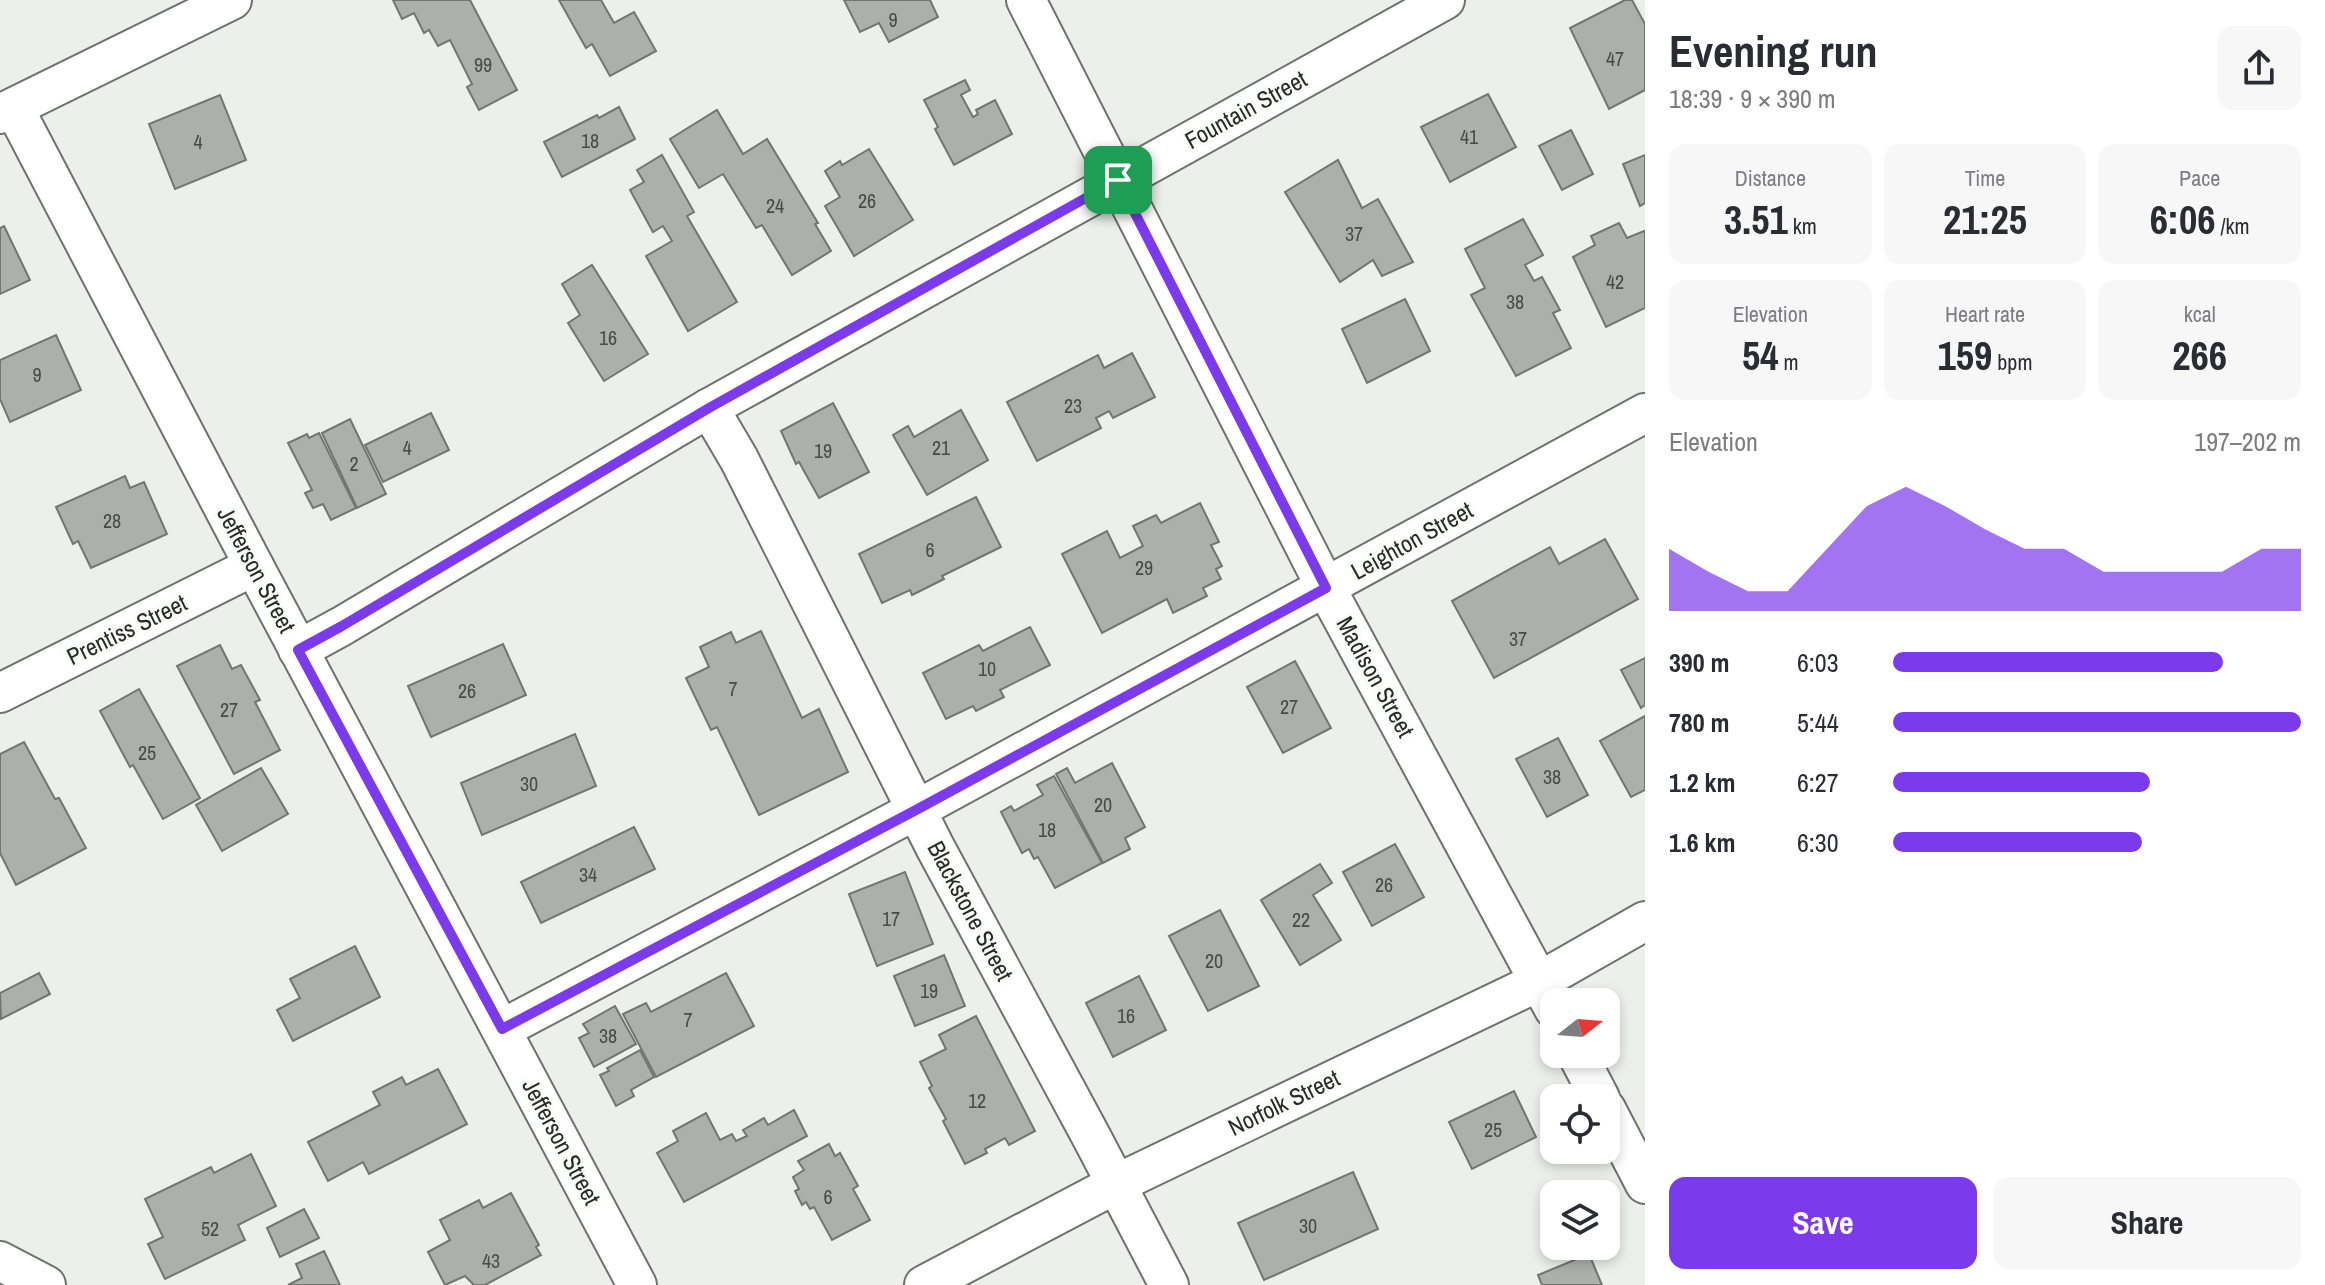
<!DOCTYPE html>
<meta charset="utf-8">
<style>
body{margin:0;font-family:"Archivo Narrow",sans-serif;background:#f7f7f7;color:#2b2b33;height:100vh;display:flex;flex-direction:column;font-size:30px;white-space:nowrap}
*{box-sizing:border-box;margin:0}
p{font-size:26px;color:#7c7c81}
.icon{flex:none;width:44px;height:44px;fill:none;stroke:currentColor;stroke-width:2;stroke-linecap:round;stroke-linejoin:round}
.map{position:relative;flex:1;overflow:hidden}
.side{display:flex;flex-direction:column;background:#fff;width:680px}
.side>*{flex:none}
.needle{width:52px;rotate:73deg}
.fabs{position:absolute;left:1540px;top:988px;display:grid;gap:16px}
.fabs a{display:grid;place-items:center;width:80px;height:80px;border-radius:16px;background:#fff;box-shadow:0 4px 12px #0003;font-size:40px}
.pin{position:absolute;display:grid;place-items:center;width:68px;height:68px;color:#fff;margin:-34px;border-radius:16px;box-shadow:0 4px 12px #0006}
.round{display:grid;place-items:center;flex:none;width:84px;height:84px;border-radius:16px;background:#f7f7f7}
.headline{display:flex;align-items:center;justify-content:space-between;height:136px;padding:0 24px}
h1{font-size:44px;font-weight:800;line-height:60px}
.metrics{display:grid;grid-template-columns:repeat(3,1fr);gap:12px;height:136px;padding:8px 24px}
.metrics div{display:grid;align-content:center;border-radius:16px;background:#f7f7f7;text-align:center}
.metrics b{font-size:40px;font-weight:800}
.metrics small{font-size:22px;font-weight:400}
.metrics p{font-size:22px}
.chart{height:224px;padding:16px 24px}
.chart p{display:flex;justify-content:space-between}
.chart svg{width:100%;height:144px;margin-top:8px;fill:#7c3aed;opacity:.7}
.action{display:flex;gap:16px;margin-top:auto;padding:16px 24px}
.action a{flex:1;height:92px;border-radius:16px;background:#7c3aed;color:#fff;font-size:32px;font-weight:800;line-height:92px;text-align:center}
.action a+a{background:#f7f7f7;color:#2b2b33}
ul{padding:0 24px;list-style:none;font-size:26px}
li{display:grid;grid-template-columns:128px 96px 1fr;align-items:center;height:60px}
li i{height:20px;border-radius:10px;background:#7c3aed}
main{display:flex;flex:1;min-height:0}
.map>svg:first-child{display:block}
</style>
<main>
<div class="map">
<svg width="1645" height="1285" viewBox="0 0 1645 1285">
<rect width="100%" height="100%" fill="#edefea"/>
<!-- building -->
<g fill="#adafab" stroke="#737571" stroke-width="2">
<polygon points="393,0 470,0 517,90 479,110 467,87 472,84 450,40 438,46 429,30 424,33 414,13 402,19"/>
<polygon points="559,0 601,0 614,23 634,12 656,51 610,76 592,44 586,48"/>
<polygon points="844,0 930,0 938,17 889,42 879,23 860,32"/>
<polygon points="1625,0 1632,0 1645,24 1645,90 1609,109 1570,28"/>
<polygon points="965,80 970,90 961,95 973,117 978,114 976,110 995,100 1012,134 954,165 935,129 938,127 924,100"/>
<polygon points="1488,94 1516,147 1450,182 1421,127"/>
<polygon points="220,95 246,160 175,189 149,124"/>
<polygon points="619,107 635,139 562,177 544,142 597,115 599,118"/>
<polygon points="717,110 743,154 767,139 818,223 815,224 831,251 792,275 762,225 756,228 723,174 699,188 670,139"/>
<polygon points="1571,130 1593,174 1562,190 1539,146"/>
<polygon points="869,149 913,220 854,256 825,206 840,197 825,171 840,161 842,165"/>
<polygon points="662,155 694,212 687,216 737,302 688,331 646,256 672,241 663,226 653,232 630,190 644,182 637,170"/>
<polygon points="1645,155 1645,203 1640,206 1623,164"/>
<polygon points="1338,160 1362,208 1378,199 1413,262 1382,276 1373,260 1340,282 1285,192"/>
<polygon points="1523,219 1543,255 1525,265 1534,281 1542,277 1560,310 1553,313 1571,348 1516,376 1471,295 1485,288 1465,249"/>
<polygon points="1619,223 1627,238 1644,231 1645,233 1645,308 1606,327 1573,257 1595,245 1591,236"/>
<polygon points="4,226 30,280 0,294 0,228"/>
<polygon points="592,265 648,354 604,381 568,323 580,315 562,284"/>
<polygon points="1405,299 1430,351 1367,383 1342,329"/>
<polygon points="56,335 81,390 10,422 0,399 0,360"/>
<polygon points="1132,353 1155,397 1113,418 1109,411 1096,418 1101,428 1037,461 1007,402 1098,355 1104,368"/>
<polygon points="833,403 869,472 819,498 799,462 796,464 781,431"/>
<polygon points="961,410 988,460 927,495 893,435 908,426 914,437"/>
<polygon points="431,413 449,450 383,482 365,445"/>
<polygon points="350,419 386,494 357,508 322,433"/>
<polygon points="319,433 356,508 331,520 323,504 313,508 305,493 312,490 288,443 307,434 309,438"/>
<polygon points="125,476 130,488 144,482 167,534 91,568 78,541 73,544 56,507"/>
<polygon points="976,497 1001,547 942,576 944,579 912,595 910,590 882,603 859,554"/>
<polygon points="1200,503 1219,542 1211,545 1222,566 1216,569 1221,579 1203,588 1207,596 1173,613 1167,599 1102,633 1062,554 1107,531 1120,558 1143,546 1133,526 1156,515 1161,523"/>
<polygon points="1605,539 1638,599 1494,678 1452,601 1550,547 1559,564"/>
<polygon points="1030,627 1050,665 1000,690 1004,697 976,711 973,706 946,719 923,673 979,645 983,651"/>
<polygon points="761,631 802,718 819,709 848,772 759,815 717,727 711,730 686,678 709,667 700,647 731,632 736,643"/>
<polygon points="503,644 526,695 431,737 408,686"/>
<polygon points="220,645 232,669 241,665 260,700 255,702 280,750 234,774 177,666"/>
<polygon points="1645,658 1645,705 1641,708 1621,670"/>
<polygon points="1295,661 1331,728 1283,753 1247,687"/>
<polygon points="139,689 200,798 163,819 133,765 130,767 100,711"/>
<polygon points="1645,716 1645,790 1631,797 1600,741"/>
<polygon points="575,734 596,786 482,835 461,783"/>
<polygon points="1558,738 1588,795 1547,817 1516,759"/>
<polygon points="24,742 55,799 59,798 86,848 16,885 0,853 0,754"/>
<polygon points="1112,763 1145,827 1125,838 1130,849 1103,863 1056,774 1067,768 1075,783"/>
<polygon points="261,768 288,814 222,851 196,805"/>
<polygon points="1054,776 1102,863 1055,888 1038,857 1034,859 1029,849 1022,853 1001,812 1011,806 1014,811 1043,795 1037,785"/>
<polygon points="634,827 655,869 541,923 521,882"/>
<polygon points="1395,844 1424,897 1372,926 1343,872"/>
<polygon points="1320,864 1332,883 1313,895 1341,940 1300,965 1261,900"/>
<polygon points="905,872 933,944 877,966 849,894"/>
<polygon points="1220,910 1259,986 1208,1011 1169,936"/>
<polygon points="355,946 380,997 293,1041 277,1010 300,998 290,979"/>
<polygon points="944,955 965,1006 915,1026 894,976"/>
<polygon points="39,973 50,994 1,1019 0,993"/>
<polygon points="726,973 754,1026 656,1077 623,1014 646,1003 651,1012"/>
<polygon points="1139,976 1166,1030 1113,1057 1086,1003"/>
<polygon points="615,1006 636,1044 594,1067 579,1038 589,1033 583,1024"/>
<polygon points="976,1016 1035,1131 1009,1145 1005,1138 985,1149 987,1153 965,1164 943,1121 946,1119 929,1088 932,1086 920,1062 946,1049 939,1035"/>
<polygon points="640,1050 654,1077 631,1090 634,1096 616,1106 600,1075 609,1071 607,1068"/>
<polygon points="438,1069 467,1124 369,1174 363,1162 328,1181 308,1142 380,1105 373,1092 402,1077 406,1085"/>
<polygon points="1514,1091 1536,1137 1472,1169 1449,1122"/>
<polygon points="794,1110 807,1136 684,1202 657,1153 678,1141 673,1131 706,1113 720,1140 732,1134 736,1141 747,1136 743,1130 764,1118 768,1125"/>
<polygon points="829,1144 835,1156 840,1153 858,1186 853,1189 870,1220 832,1240 814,1207 810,1209 806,1202 802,1205 795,1191 799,1189 793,1177 804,1170 798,1161"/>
<polygon points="251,1154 276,1206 238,1225 245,1240 165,1279 148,1244 163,1237 145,1199 211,1167 214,1173"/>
<polygon points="1353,1172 1378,1229 1264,1280 1238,1223"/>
<polygon points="511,1193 539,1245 536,1247 541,1255 485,1285 474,1285 465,1276 445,1285 428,1252 450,1240 440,1220 479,1200 483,1208"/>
<polygon points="304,1209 319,1238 280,1257 267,1228"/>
<polygon points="324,1251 340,1285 288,1285 302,1278 296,1264"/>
<polygon points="1589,1254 1602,1285 1542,1285 1538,1275"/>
</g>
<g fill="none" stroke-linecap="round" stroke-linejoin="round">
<!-- minor casing -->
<g stroke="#6f716c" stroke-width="42">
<g id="minor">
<polyline points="1026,0 1326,588 1554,1009"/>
<polyline points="14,108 254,566 637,1285"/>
<polyline points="0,114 232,0"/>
<polyline points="709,408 739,459 935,847 1092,1138 1169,1285"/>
<polyline points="298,650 342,626 709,408 1445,0"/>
<polyline points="0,693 254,566"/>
<polyline points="502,1029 916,810 1645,413"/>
<polyline points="1577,1054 1600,1098"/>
<polyline points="1606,1109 1645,1184"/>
<polyline points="0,1261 46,1285"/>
<polyline points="924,1285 1116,1184 1540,981 1645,921"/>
</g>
</g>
<!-- minor -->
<use href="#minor" stroke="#fff" stroke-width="38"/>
</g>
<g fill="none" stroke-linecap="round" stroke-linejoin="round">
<!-- route casing -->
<g stroke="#fff" stroke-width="16">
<polygon id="route" points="1118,180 1326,588 916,810 502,1029 298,650 342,626 709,408"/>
</g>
<!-- route -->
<use href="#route" stroke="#7c3aed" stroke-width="10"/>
</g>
<g text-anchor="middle" stroke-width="7" stroke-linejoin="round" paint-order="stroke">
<!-- number labels -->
<g font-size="20" fill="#4a4a49">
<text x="893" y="27">9</text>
<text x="1615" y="66">47</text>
<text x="483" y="72">99</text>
<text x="1469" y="144">41</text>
<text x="590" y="148">18</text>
<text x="198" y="149">4</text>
<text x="867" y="208">26</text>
<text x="775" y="213">24</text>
<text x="1354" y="241">37</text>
<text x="1615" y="289">42</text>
<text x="1515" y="309">38</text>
<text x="608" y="345">16</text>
<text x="37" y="382">9</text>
<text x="1073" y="413">23</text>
<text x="407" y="455">4</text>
<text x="941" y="455">21</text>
<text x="823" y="458">19</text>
<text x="354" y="471">2</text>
<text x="112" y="528">28</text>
<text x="930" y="557">6</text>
<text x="1144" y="575">29</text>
<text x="1518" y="646">37</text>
<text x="987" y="676">10</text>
<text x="733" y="696">7</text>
<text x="467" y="698">26</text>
<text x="1289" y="714">27</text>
<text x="229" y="717">27</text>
<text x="147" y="760">25</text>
<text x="1552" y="784">38</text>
<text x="529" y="791">30</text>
<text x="1103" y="812">20</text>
<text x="1047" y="837">18</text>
<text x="588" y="882">34</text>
<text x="1384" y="892">26</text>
<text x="891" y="926">17</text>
<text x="1301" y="927">22</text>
<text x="1214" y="968">20</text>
<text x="929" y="998">19</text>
<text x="1126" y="1023">16</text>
<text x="688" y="1027">7</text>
<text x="608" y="1043">38</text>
<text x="977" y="1108">12</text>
<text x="1493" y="1137">25</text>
<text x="828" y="1204">6</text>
<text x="1308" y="1233">30</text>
<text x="210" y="1236">52</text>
<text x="491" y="1268">43</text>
</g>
<!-- street labels -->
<g font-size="24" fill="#292928" stroke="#fafcf7">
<text transform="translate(1246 110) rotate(-29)" y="8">Fountain Street</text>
<text transform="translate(1412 541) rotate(-29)" y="8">Leighton Street</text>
<text transform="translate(256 570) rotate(62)" y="8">Jefferson Street</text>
<text transform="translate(127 630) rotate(-26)" y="8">Prentiss Street</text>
<text transform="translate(1375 677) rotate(61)" y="8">Madison Street</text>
<text transform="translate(970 911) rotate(62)" y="8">Blackstone Street</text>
<text transform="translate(1284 1103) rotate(-26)" y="8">Norfolk Street</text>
<text transform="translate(561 1142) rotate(62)" y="8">Jefferson Street</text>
</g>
</g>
</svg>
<div class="fabs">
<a><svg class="needle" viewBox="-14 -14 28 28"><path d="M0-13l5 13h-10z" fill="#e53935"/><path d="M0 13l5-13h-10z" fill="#7c7c81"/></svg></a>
<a><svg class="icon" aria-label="locate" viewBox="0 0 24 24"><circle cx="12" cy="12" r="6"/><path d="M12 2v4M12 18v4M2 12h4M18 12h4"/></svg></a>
<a><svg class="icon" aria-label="layers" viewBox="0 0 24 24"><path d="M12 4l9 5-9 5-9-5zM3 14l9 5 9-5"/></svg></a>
</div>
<div class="pin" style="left:1118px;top:180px;background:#1e9e55"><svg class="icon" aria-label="arrive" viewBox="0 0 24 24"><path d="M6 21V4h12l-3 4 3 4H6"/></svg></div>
</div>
<section class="side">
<div class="headline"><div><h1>Evening run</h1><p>18:39 · 9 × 390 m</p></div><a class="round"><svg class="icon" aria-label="share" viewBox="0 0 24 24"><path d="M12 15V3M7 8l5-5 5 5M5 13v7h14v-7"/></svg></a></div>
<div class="metrics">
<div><p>Distance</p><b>3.51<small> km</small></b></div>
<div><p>Time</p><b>21:25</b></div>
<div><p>Pace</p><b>6:06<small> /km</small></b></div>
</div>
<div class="metrics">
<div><p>Elevation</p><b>54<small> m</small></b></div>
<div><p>Heart rate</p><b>159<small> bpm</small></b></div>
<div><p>kcal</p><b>266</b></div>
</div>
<div class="chart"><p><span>Elevation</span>197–202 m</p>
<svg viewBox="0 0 160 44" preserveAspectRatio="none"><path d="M0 44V25L10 32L20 38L30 38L40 25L50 12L60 6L70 12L80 19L90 25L100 25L110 32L120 32L130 32L140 32L150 25L160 25V44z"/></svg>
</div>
<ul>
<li><b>390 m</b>6:03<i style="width:81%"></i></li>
<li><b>780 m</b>5:44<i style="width:100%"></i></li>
<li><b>1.2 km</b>6:27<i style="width:63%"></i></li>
<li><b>1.6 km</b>6:30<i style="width:61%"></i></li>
</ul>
<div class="action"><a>Save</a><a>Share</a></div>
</section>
</main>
